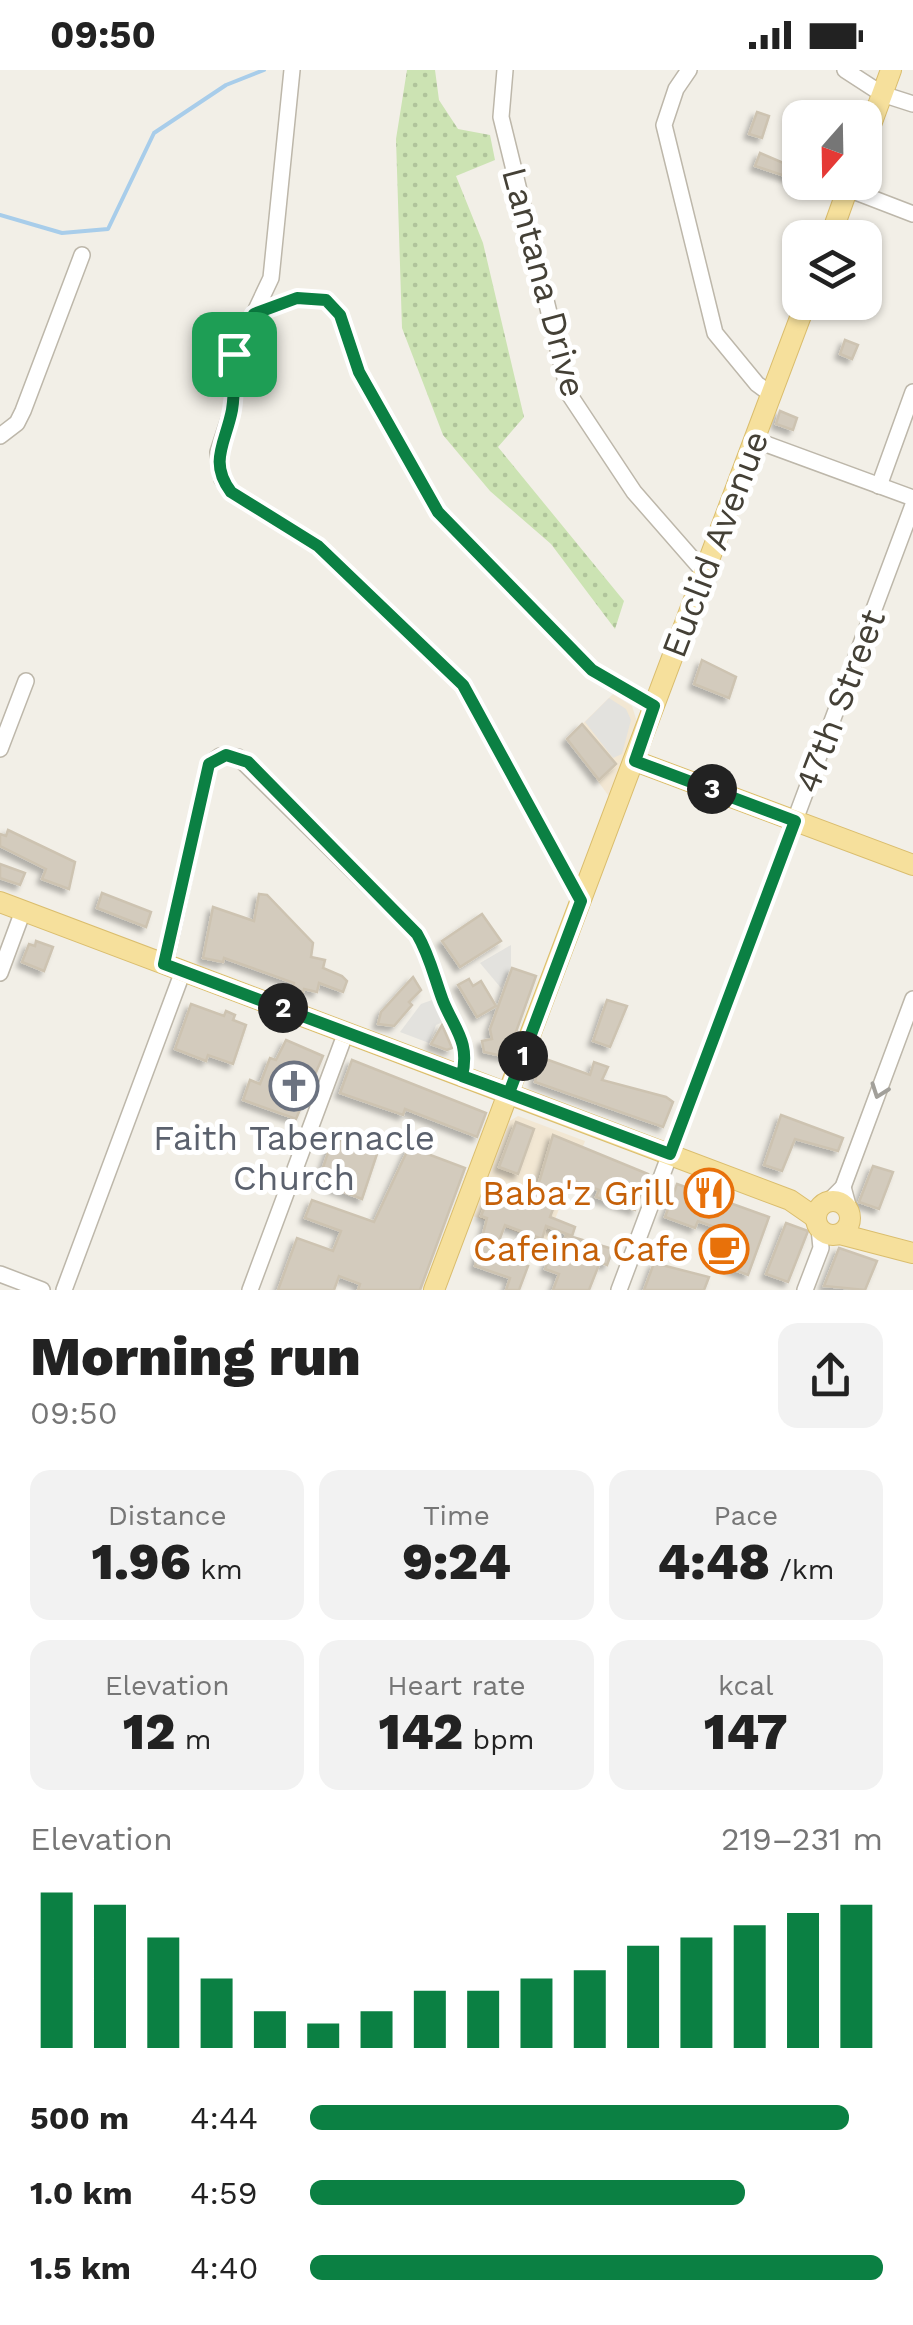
<!DOCTYPE html>
<meta charset="utf-8">
<style>
body{margin:0;font-family:"Work Sans",sans-serif;background:#f2f2f2;color:#222;height:100vh;display:flex;flex-direction:column;font-size:38px;white-space:nowrap}
*{box-sizing:border-box;margin:0}
p{font-size:32px;color:#767676}
.icon{flex:none;width:55px;height:55px;fill:none;stroke:currentColor;stroke-width:2;stroke-linecap:round;stroke-linejoin:round}
.map{position:relative;height:1220px;overflow:hidden}
.details{display:flex;flex-direction:column;background:#fff;flex:1}
.details>*{flex:none}
.needle{width:65px;rotate:200deg}
.controls{position:absolute;left:782px;top:30px;display:grid;gap:20px}
.controls a{display:grid;place-items:center;width:100px;height:100px;border-radius:20px;background:#fff;box-shadow:0 2px 8px #0004;font-size:50px}
.pin{position:absolute;display:grid;place-items:center;width:85px;height:85px;color:#fff;margin:-42px;border-radius:20px;box-shadow:0 5px 15px #0006}
.km{position:absolute;width:50px;height:50px;margin:-25px;border-radius:50%;background:#222;color:#fff;font-size:28px;line-height:50px;text-align:center}
.round{display:grid;place-items:center;flex:none;width:105px;height:105px;border-radius:20px;background:#f2f2f2}
.headline{display:flex;align-items:center;justify-content:space-between;height:170px;padding:0 30px}
h1{font-size:55px;font-weight:800;line-height:75px}
.metrics{display:grid;grid-template-columns:repeat(3,1fr);gap:15px;height:170px;padding:10px 30px}
.metrics div{display:grid;align-content:center;border-radius:20px;background:#f2f2f2;text-align:center}
.metrics b{font-size:50px;font-weight:800}
.metrics small{font-size:28px;font-weight:400}
.metrics p{font-size:28px}
.chart{height:280px;padding:20px 30px}
.chart p{display:flex;justify-content:space-between}
.chart svg{width:100%;height:180px;margin-top:10px;stroke:#0b8043;stroke-width:6}
ul{padding:0 30px;list-style:none;font-size:32px}
li{display:grid;grid-template-columns:160px 120px 1fr;align-items:center;height:75px}
li i{height:25px;border-radius:12px;background:#0b8043}
.status{display:flex;justify-content:space-between;align-items:center;height:70px;padding:0 50px;background:#fff;direction:ltr}
.status svg{height:28px;fill:currentColor}
.map>svg:first-child{display:block}
</style>
<div class="status"><b>09:50</b><svg viewBox="0 0 49 12"><path d="M0 12V9h3v3zM5 12V6h3v6zM10 12V3h3v9zM15 12V0h3v12zM26 1h20v11H26zM47 4h2v5h-2z"/></svg></div>
<div class="map">
<svg width="913" height="1220" viewBox="0 0 913 1220">
<defs>
<pattern id="grass-dots" width="8" height="8" patternUnits="userSpaceOnUse" patternTransform="scale(2.5)"><rect width="8" height="8" fill="#cce3b3"/><path d="M2 2h.1M6 6h.1" fill="none" stroke="#b0c49b" stroke-width="1.8" stroke-linecap="round"/></pattern>
<filter id="shadow"><feDropShadow dx="-4.5" dy="4.5" stdDeviation="2.5" flood-color="#0004"/></filter>
</defs>
<rect width="100%" height="100%" fill="#f2efe7"/>
<!-- commercial -->
<g fill="#f2e7d3">
<polygon points="613,624 632,636 637,652 611,729 567,669"/>
<polygon points="518,1046 585,1071 546,1173 473,1146 508,1052"/>
</g>
<!-- grass -->
<polygon fill="url(#grass-dots)" points="407,0 435,0 439,30 458,59 490,65 495,90 456,106 483,173 524,347 498,377 624,531 615,559 551,474 490,421 443,365 402,258 396,69"/>
<!-- parking -->
<g fill="#e3e2de">
<polygon points="609,628 626,639 631,650 622,684 613,688 585,652"/>
<polygon points="511,875 511,898 501,918 480,893"/>
<polygon points="432,930 443,952 436,955 429,973 400,962 421,934"/>
</g>
<g fill="none" stroke-linecap="round" stroke-linejoin="round">
<!-- stream -->
<polyline stroke="#a8cdea" stroke-width="4" points="0,145 62,163 108,159 154,63 226,15 264,0"/>
</g>
<!-- building -->
<g fill="#d3cbbd" stroke="#cdc3b1" stroke-width="2.5" filter="url(#shadow)">
<polygon points="757,42 769,46 762,68 749,64"/>
<polygon points="760,83 800,100 800,111 755,96"/>
<polygon points="845,270 858,275 852,289 840,284"/>
<polygon points="780,341 797,348 793,360 776,354"/>
<polygon points="702,590 736,607 729,628 694,614"/>
<polygon points="582,654 616,694 599,710 567,669"/>
<polygon points="8,760 75,792 69,819 42,809 46,799 0,776 0,764 6,766"/>
<polygon points="0,794 25,803 20,815 0,808"/>
<polygon points="102,823 151,842 146,857 97,838"/>
<polygon points="259,824 267,825 313,873 311,887 325,890 323,898 342,906 347,911 343,922 319,913 317,922 304,919 302,925 292,921 294,913 224,888 223,892 203,888 213,837 254,851"/>
<polygon points="482,844 501,871 460,897 442,871"/>
<polygon points="36,871 53,877 44,901 22,892 29,874 35,876"/>
<polygon points="512,898 536,906 507,987 484,982 482,971 492,969 490,959"/>
<polygon points="413,907 421,920 409,932 412,935 394,956 378,954 381,942"/>
<polygon points="469,909 473,916 481,911 496,936 477,947 458,915"/>
<polygon points="607,930 627,936 610,977 593,971"/>
<polygon points="191,934 224,946 226,941 235,945 233,950 246,955 233,994 208,985 206,991 175,979"/>
<polygon points="442,955 452,978 447,980 431,974"/>
<polygon points="286,970 323,986 296,1049 243,1030 250,1010 260,1014 270,988 276,990"/>
<polygon points="540,987 590,1005 594,992 608,997 602,1010 666,1027 673,1032 663,1057 535,1012"/>
<polygon points="352,990 486,1043 477,1067 405,1039 403,1045 340,1023"/>
<polygon points="781,1045 843,1068 838,1081 795,1069 782,1101 764,1095"/>
<polygon points="516,1052 534,1059 518,1104 499,1097"/>
<polygon points="553,1065 648,1104 635,1140 596,1127 599,1120 565,1107 550,1147 575,1157 572,1166 546,1156 542,1169 505,1155 494,1184 528,1196 519,1220 506,1220 510,1208 475,1196 487,1148 481,1146 489,1127 522,1139 533,1133"/>
<polygon points="333,1068 377,1084 362,1129 318,1112"/>
<polygon points="409,1077 465,1098 420,1220 358,1220 360,1214 339,1206 334,1220 278,1220 297,1168 333,1181 341,1161 305,1148 312,1130 374,1152"/>
<polygon points="873,1096 893,1102 879,1139 859,1132"/>
<polygon points="677,1114 769,1147 748,1205 729,1198 739,1166 698,1151 695,1158 665,1147"/>
<polygon points="786,1153 808,1161 788,1212 766,1204"/>
<polygon points="566,1165 613,1179 607,1195 600,1192 589,1220 553,1220 559,1204 545,1199 552,1180 560,1182"/>
<polygon points="839,1178 877,1191 865,1220 824,1216"/>
<polygon points="654,1193 709,1207 704,1220 644,1220"/>
</g>
<g fill="none" stroke-linecap="round" stroke-linejoin="round">
<!-- minor casing -->
<g stroke="#bdb7aa" stroke-width="18">
<g id="minor">
<polyline points="292,0 271,208 235,284 232,340 218,382 222,409 231,422 317,476 463,615 581,831"/>
<polyline points="505,0 501,47 569,324 634,422 704,502"/>
<polyline points="689,0 676,19 664,55 715,263 757,314 772,325"/>
<polyline points="845,0 882,24 913,34"/>
<polyline points="848,119 913,144"/>
<polyline points="254,244 297,228 326,230 340,245 359,302 438,442 592,600 654,636"/>
<polyline points="0,366 17,353 23,341 82,185"/>
<polyline points="755,370 913,428"/>
<polyline points="879,416 913,322"/>
<polyline points="0,679 26,611"/>
<path d="M 165,894 L 209,694 L 220,686 L 238,687 L 417,864 C 430,886 434,907 443,931 C 455,960 470,972 462,1006"/>
<polyline points="0,903 23,841"/>
<polyline points="843,1117 849,1139"/>
<polyline points="829,1131 843,1117 913,929"/>
<polyline points="0,1204 42,1220"/>
<polyline points="64,1220 183,901"/>
<polyline points="250,1220 346,962"/>
<polyline points="619,1220 913,435"/>
<polyline points="805,1220 821,1178 819,1158"/>
</g>
</g>
<!-- major casing -->
<g stroke="#dabd6d" stroke-width="22">
<g id="major">
<polyline points="865,71 891,0"/>
<polyline points="830,168 850,112"/>
<polyline points="635,691 913,795"/>
<polyline points="0,832 790,1130 816,1148"/>
<circle cx="833" cy="1148" r="17"/>
<polyline points="840,1164 913,1183"/>
<polyline points="434,1220 806,232"/>
</g>
</g>
<!-- minor -->
<use href="#minor" stroke="#fff" stroke-width="15"/>
<!-- major -->
<use href="#major" stroke="#f6e09c" stroke-width="20"/>
</g>
<!-- one-way arrows -->
<defs><path id="oneway-chevron" d="M-2-3.5L2.5 0L-2 3.5" fill="none" stroke-width="1.6" stroke-linecap="round" stroke-linejoin="round" transform="scale(2.5)"/></defs>
<use stroke="#a2a09a" href="#oneway-chevron" transform="translate(879 1021) rotate(110)"/>
<g fill="none" stroke-linecap="round" stroke-linejoin="round">
<!-- route casing -->
<g stroke="#fff" stroke-width="20">
<path id="route" d="M 234,284 C 234,302 235,322 232,340 C 226,372 208,392 231,422 L 318,476 L 463,615 L 581,831 L 509,1023 L 462,1006 C 470,972 455,960 443,931 C 434,907 430,886 417,864 L 248,692 L 226,685 L 209,694 L 164,894 L 670,1084 L 795,751 L 635,691 L 654,636 L 592,600 L 438,442 L 359,302 L 340,245 L 326,230 L 297,228 L 254,244 L 234,284"/>
</g>
<!-- route -->
<use href="#route" stroke="#0b8043" stroke-width="12"/>
</g>
<!-- icons -->
<defs>
<g id="church-ring" transform="scale(2.5)"><circle r="9.5" fill="#fff" stroke="#6b7280" stroke-width="1.5"/><path d="M-1.2-6h2.4v3.5h3.3v2.4h-3.3V6h-2.4V-.1h-3.3v-2.4h3.3Z" fill="#6b7280"/></g>
<g id="restaurant-ring" transform="scale(2.5)"><circle r="9.5" fill="#fff" stroke="#e8710a" stroke-width="1.5"/><path d="M-5-6h1v4h1v-4h1v4h1v-4h1v5L-1.5 .5V6h-2V.5L-5-1ZM5-6V6H3V1.5H1.5Q1.5-4 5-6Z" fill="#e8710a"/></g>
<g id="cafe-ring" transform="scale(2.5)"><circle r="9.5" fill="#fff" stroke="#e8710a" stroke-width="1.5"/><path d="M-5.5-4.5H6V0H3Q3 3.5 0 3.5H-2.5Q-5.5 3.5-5.5 0ZM3-3.2v2h1.7v-2ZM-6 4.5H4V6H-6Z" fill="#e8710a"/></g>
</defs>
<g fill-rule="evenodd">
<use href="#church-ring" x="294" y="1016"/>
<use href="#restaurant-ring" x="709" y="1123"/>
<use href="#cafe-ring" x="724" y="1179"/>
</g>
<g text-anchor="middle" stroke-width="10" stroke-linejoin="round" paint-order="stroke">
<!-- street labels -->
<g font-size="35" fill="#444036" stroke="#fff">
<text transform="translate(544 212) rotate(75)" y="12">Lantana Drive</text>
<text transform="translate(715 474) rotate(-69)" y="12">Euclid Avenue</text>
<text transform="translate(840 631) rotate(-69)" y="12">47th Street</text>
</g>
<!-- worship labels -->
<g font-size="35" fill="#5b616d" stroke="#fff">
<text x="294" y="1080">Faith Tabernacle<tspan x="294" dy="40">Church</tspan></text>
</g>
<!-- food labels -->
<g font-size="35" fill="#c56008" stroke="#fff" text-anchor="end">
<text x="674" y="1135">Baba'z Grill</text>
<text x="689" y="1191">Cafeina Cafe</text>
</g>
</g>
</svg>
<div class="controls">
<a><svg class="needle" viewBox="-14 -14 28 28"><path d="M0-13l5 13h-10z" fill="#e53935"/><path d="M0 13l5-13h-10z" fill="#767676"/></svg></a>
<a><svg class="icon" aria-label="layers" viewBox="0 0 24 24"><path d="M12 4l9 5-9 5-9-5zM3 14l9 5 9-5"/></svg></a>
</div>
<div class="pin" style="left:234px;top:284px;background:#1e9e55"><svg class="icon" aria-label="arrive" viewBox="0 0 24 24"><path d="M6 21V4h12l-3 4 3 4H6"/></svg></div>
<b class="km" style="left:523px;top:986px">1</b>
<b class="km" style="left:283px;top:938px">2</b>
<b class="km" style="left:712px;top:719px">3</b>
</div>
<section class="details">
<div class="headline"><div><h1>Morning run</h1><p>09:50</p></div><a class="round"><svg class="icon" aria-label="share" viewBox="0 0 24 24"><path d="M12 15V3M7 8l5-5 5 5M5 13v7h14v-7"/></svg></a></div>
<div class="metrics">
<div><p>Distance</p><b>1.96<small> km</small></b></div>
<div><p>Time</p><b>9:24</b></div>
<div><p>Pace</p><b>4:48<small> /km</small></b></div>
</div>
<div class="metrics">
<div><p>Elevation</p><b>12<small> m</small></b></div>
<div><p>Heart rate</p><b>142<small> bpm</small></b></div>
<div><p>kcal</p><b>147</b></div>
</div>
<div class="chart"><p><span>Elevation</span>219–231 m</p>
<svg viewBox="0 0 160 44" preserveAspectRatio="none"><path d="M5 44V6M15 44V9M25 44V17M35 44V27M45 44V35M55 44V38M65 44V35M75 44V30M85 44V30M95 44V27M105 44V25M115 44V19M125 44V17M135 44V14M145 44V11M155 44V9"/></svg>
</div>
<ul>
<li><b>500 m</b>4:44<i style="width:94%"></i></li>
<li><b>1.0 km</b>4:59<i style="width:76%"></i></li>
<li><b>1.5 km</b>4:40<i style="width:100%"></i></li>
</ul>
</section>
